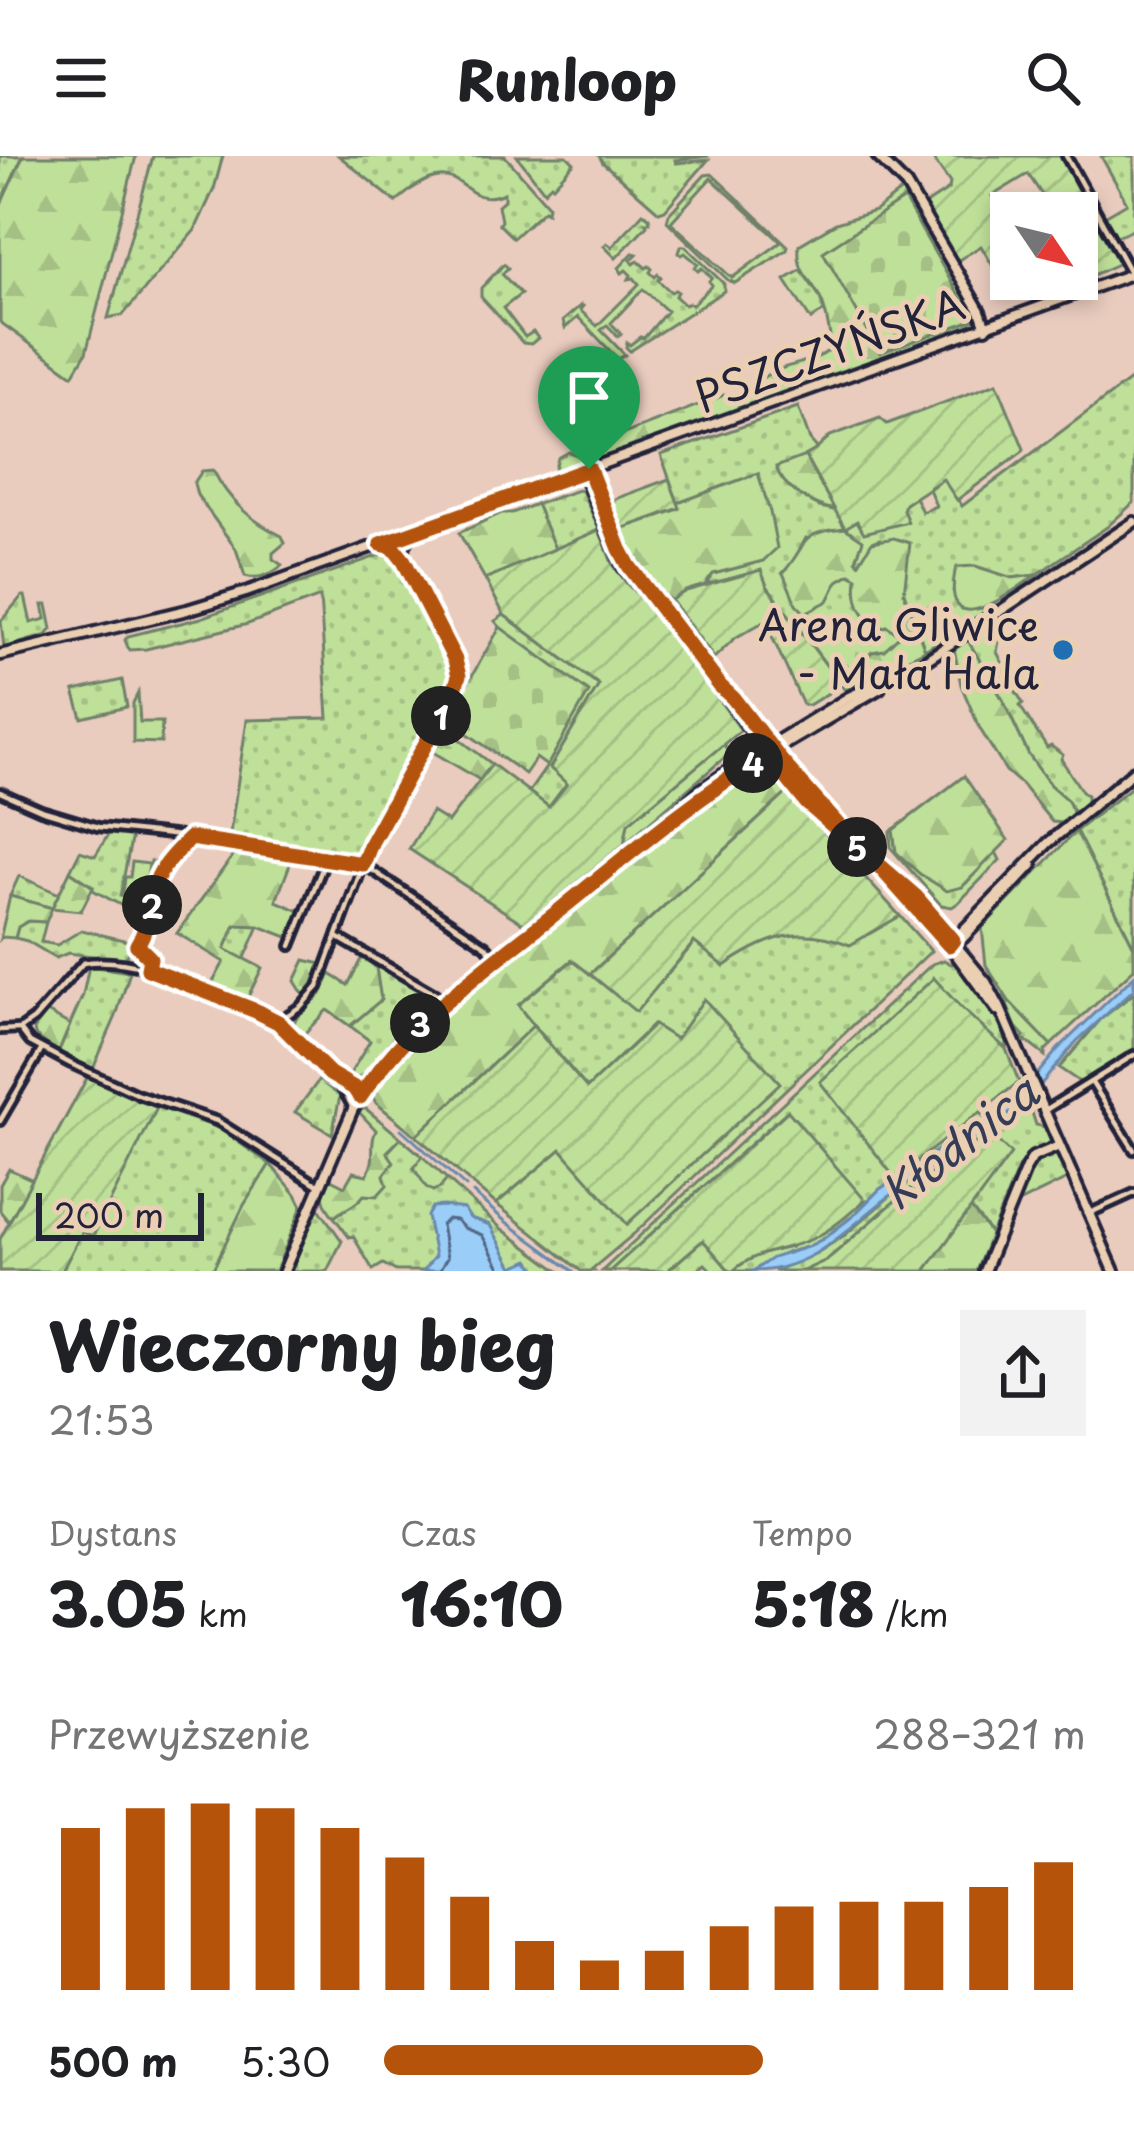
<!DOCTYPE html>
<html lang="pl">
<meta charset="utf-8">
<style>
body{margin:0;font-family:"Playpen Sans",sans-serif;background:#f2f2f2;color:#202124;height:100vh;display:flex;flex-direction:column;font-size:45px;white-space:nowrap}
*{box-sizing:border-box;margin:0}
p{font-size:39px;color:#757577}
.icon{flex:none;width:66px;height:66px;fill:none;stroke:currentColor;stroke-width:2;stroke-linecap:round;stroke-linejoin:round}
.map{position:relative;height:1115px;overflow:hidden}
.drawer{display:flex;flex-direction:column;background:#fff;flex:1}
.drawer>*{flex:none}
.needle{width:78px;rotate:125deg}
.controls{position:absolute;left:990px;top:36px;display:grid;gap:24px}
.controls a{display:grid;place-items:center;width:108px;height:108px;border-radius:0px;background:#fff;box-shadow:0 6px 18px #0003;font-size:60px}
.scale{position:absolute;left:36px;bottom:30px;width:168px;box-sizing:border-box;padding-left:12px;border:6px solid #22223b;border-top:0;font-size:33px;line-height:42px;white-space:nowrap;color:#22223b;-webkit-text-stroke:9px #ebcfb2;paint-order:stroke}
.pin{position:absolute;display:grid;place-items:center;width:102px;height:102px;color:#fff;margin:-123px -51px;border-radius:50% 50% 50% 0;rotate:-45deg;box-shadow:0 0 12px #0007}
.pin .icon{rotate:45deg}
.km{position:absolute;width:60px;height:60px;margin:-30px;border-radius:50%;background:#222;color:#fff;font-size:33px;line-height:60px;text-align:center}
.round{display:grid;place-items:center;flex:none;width:126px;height:126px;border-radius:0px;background:#f2f2f2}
.summary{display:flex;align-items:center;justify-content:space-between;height:204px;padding:0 48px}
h1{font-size:66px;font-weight:800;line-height:90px}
.stats{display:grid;grid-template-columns:repeat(3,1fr);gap:18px;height:204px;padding:12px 48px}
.stats div{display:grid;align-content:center}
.stats b{font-size:60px;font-weight:800}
.stats small{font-size:33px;font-weight:400}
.stats p{font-size:33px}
.chart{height:336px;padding:24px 48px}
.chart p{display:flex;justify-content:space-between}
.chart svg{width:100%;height:216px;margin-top:12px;stroke:#b45309;stroke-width:6}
ul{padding:0 48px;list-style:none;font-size:39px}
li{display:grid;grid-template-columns:192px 144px 1fr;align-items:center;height:90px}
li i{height:30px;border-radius:15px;background:#b45309}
header{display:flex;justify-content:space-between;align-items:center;height:156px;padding:0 48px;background:#fff;font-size:54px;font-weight:800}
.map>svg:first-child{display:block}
</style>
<header><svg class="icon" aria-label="menu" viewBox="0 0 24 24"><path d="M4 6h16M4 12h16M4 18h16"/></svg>Runloop<svg class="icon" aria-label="search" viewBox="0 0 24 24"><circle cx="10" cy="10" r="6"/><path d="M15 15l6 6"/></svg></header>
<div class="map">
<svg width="1134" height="1115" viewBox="0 0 1134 1115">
<defs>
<pattern id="grass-dots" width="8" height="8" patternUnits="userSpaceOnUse" patternTransform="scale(3)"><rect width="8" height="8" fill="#bfe099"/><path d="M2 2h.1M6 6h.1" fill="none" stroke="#a4c085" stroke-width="1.8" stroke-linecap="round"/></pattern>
<pattern id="forest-firs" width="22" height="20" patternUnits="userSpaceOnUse" patternTransform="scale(3)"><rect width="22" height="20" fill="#bfe099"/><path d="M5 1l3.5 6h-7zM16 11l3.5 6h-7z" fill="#a4c085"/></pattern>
<pattern id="cemetery-stones" width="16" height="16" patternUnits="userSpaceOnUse" patternTransform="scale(3)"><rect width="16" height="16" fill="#bfe099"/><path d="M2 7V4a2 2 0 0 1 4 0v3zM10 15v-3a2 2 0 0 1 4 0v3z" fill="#a4c085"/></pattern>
<pattern id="garden-furrows" width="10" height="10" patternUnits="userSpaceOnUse" patternTransform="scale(3)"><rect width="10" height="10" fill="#bfe099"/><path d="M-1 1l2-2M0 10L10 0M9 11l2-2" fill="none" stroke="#a4c085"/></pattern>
</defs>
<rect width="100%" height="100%" fill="#e9ccbe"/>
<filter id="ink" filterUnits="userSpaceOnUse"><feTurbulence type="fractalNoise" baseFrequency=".00833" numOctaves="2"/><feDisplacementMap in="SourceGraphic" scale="24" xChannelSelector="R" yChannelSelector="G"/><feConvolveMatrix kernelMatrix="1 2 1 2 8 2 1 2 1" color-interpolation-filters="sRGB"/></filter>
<g filter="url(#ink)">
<!-- grass -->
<g fill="url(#grass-dots)" stroke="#70816a" stroke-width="3" fill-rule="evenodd">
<polygon points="0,0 23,0 0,50"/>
<polygon points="153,0 223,0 214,33 195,74 123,159 108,162"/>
<path d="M 339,0 L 505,0 L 548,49 L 547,56 L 544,54 L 513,82 L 499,68 L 501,65 L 498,49 L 504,44 L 504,37 C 469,52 466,18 439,21 C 425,22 406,37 396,46 Z"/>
<polygon points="517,0 567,0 574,7 553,30 551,28 544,35"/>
<polygon points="599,0 709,0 675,4 676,7 708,4 665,54 659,56 603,7"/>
<polygon points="1101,0 1134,0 1134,73 1115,81 1103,61 1127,47"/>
<path d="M 712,18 L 788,90 L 787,94 L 735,127 L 729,125 L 667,65 L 669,58 L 705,19 ZM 711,22 L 781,86 L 732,122 L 671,66 Z"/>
<polygon points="643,57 649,61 650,66 645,66 647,69 616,102 604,90 607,87 612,91"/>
<polygon points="681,90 685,90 724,128 724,135 630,195 626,191 627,186 630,189 640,181 644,182 667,155 643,133 611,167 621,178 618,180 607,169 601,174 625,199 603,212 614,199 578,161 565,172 563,165 581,149 583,150 580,154 597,170 639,128 634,122 629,123 631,119 626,114 622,117 619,112 633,97 637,98 631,104 634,108 638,105 646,112 649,110 652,113 650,116 655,121 658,118 661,121 658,124 671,136 675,134 678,136 675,140 685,149 689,147 692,149 712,129 709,125 712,122 702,112 698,115 695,112 698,108 685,97 682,99 679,97"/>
<polygon points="504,108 508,112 502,118 521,138 503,152 525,181 533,176 538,182 531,188 523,187 481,141 481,132"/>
<polygon points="801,114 820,141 824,155 811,164 785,124"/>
<polygon points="1134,221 1134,346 1107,371 1036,419 1012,422 975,410 957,412 953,435 962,453 985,452 996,448 925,494 917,478 918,471 910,459 904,437 880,383 873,386 859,407 856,405 858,395 806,382 793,406 783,417 838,425 850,418 858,422 887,470 900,479 863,517 869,522 845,534 767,430 761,415 705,429 713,418 763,405 758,318 678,347 661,299 798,251 810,284 818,293 805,300 819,351 835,354 845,371 857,364 903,353 905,348 915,341 922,356 936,350 929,333 944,322 962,350"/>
<polygon points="578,334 582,335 599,374 555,393 536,348"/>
<polygon points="388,396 393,398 450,506 453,517 448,539 359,703 355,705 229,684 247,564 328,562 320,441 248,468 146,493 129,494 125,484 128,480 201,462"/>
<polygon points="22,440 25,440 31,467 46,463 43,449 47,449 52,473 47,479 4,492 1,465"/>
<polygon points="504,459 599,529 550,612 567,627 549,651 529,636 547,610 500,471 495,465"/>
<polygon points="988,470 999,485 997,496 1002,506 999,508 1023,547 1020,550 1047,592 1051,590 1063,599 1061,603 1083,637 1087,639 1087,646 1074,658 1068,645 1050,629 1028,598 1003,544 967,483"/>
<polygon points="122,524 127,551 82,562 74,535"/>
<polygon points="1134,629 1134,791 1076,675"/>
<polygon points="893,674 896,696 920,718 962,731 996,696 1000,704 958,747 952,751 941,749 891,692 890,677"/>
<polygon points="110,676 132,679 120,740 145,745 151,705 163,707 154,720 148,764 93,734 93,730 70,715 80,695 95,700"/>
<polygon points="19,720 59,738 52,752 10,740"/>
<path d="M 900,760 L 931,795 L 635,1077 L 592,1113 L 594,1115 L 581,1115 L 496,1048 L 561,993 L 628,1067 L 675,883 L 653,869 L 587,932 L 517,849 L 573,804 L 636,855 L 695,786 L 724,810 C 768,780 799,768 850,788 Z"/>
<polygon points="28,765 46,766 41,786 57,789 82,774 136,787 124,804 68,797 56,802 27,785 15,782 18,771"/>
<polygon points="236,768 259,770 244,804 225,793"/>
<polygon points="363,799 435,842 401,872 367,916 353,925 347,923 370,885 350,870 380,844 376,812"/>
<path d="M 944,804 L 951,808 L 957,807 C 972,828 1008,868 1006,893 L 960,851 L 933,822 L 895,1021 L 979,957 L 987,962 L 880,1033 L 853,1060 L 823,1083 L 807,1091 L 789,1096 L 753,1115 L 733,1115 C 749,1100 770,1095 791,1091 L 787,955 L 610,1115 L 602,1115 L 932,808 Z"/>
<polygon points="89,810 130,816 116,860 92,915 57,898 83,839"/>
<polygon points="1134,837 1134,895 1081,927 1059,912 1101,863"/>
<polygon points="1003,839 1051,889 1045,895 1045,900 1022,882 1024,880 1016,871"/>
<polygon points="319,924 340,940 332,978 295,956"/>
<polygon points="137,941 226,975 227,978 270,1008 254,1034 274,1115 44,1115"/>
<polygon points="1028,944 1036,969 1046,971 1051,986 1036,994 1019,1010 991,1078 970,1051 1010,999 988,978 902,1039 827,1104 803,1115 774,1115 817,1097 845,1079 895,1036"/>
<polygon points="401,982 422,1000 414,1012 440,1032 447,1023 502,1073 559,1115 513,1112 490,1069 470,1062 423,1115 396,1115 383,1108 373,1114 353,1080 349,1081 334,1061 364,1038 383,1019 387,997"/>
<polygon points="1049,997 1057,1000 1069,1022 1016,1048 1036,1005"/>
<polygon points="315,1053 320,1054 342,1085 327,1115 289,1115"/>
<polygon points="703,1084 730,1115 712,1115 705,1108 697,1115 667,1115"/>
</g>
<!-- forest -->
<g fill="url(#forest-firs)" stroke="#70816a" stroke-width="3">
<polygon points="23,0 136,0 86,197 73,219 0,166 0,50"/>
<path d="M 903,34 L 983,169 L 502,344 L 515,333 L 554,316 L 558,302 L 569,296 L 579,300 L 621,279 L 724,239 L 729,243 C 746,233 764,218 783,212 C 801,206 816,205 831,193 C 831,182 826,154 821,144 C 810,118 797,121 799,89 L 836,67 L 875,55 Z"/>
<path d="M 805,300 L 835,354 C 813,350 783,333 776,311 Z"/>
<path d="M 213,314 C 229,345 251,365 282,380 L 285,387 L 273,397 L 273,403 L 282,409 C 273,418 258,424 245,420 L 236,393 L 197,339 L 194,327 L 202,315 Z"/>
<path d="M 758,317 L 770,356 L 777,392 L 763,405 L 713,418 L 705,429 L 686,435 L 671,444 C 645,430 632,400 621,373 L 679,353 L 678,347 Z"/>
<polygon points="536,348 555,393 485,423 459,377 502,357 512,357"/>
<path d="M 845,372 L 863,384 L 856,404 L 859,407 L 872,386 L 894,382 L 910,387 L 904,437 L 925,494 L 869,522 L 863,517 L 862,506 L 872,496 L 884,494 L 900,479 L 887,470 L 877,473 C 860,457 854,445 857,422 L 850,418 L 838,425 L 828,445 L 805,457 L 796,448 L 783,417 C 810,386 797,377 845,372 Z"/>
<path d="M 975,410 L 1012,422 L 1036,419 C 1008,439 942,489 955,415 L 957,411 Z"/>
<polygon points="967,483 1003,544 1028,598 1050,629 1068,645 1074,658 1062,667 1052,666 1021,628 1006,615 980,573 961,529 954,492"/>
<polygon points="138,537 140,566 162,566 161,587 133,586 133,547"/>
<polygon points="441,569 492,608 480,624 428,593"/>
<polygon points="723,588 730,597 624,688 628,667"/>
<path d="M 748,615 C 764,617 778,623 788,636 L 590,818 L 572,804 L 518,849 L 533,870 L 416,980 L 376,947 L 373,941 L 374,935 L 405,891 L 428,869 L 664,675 Z"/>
<polygon points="964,620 1008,684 962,731 947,735 920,718 896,696 893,674"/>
<polygon points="1076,675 1134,791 1134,813 1051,889 1009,845 986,809 982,772"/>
<polygon points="237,694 292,703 276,745 300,755 290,782 259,770 235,769 225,793 262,812 245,847 209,833 224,806 177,777"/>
<polygon points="70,715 93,731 81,755 52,752 46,766 28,765 18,771 15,782 2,781 0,783 10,740 52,752"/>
<polygon points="363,799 376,812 381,844 350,870 327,854 302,880 293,870 296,862 321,838 330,818 348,829"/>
<polygon points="305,804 321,808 306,843 295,825"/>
<polygon points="47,856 70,869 58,897 35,879 34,873"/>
<path d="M 365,952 L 401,982 L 387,996 L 394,1006 L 384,1019 L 387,1029 L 377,1040 L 364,1039 C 354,1052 346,1051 334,1061 C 323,1048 320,1038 327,1021 L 345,1030 L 353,1016 L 367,1019 C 378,1000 368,991 376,974 L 359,956 Z"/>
<polygon points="422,1000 447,1023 440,1032 433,1035 426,1031 414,1012"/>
<polygon points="270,1008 296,1038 302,1050 276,1115 212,1115 244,1049"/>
<polygon points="9,1013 33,1024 9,1066 0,1055 0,1029"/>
<polygon points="970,1051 991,1078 976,1115 925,1115"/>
</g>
<!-- cemetery -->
<g fill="url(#cemetery-stones)" stroke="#70816a" stroke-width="3">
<polygon points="904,43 973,164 880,197 823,96"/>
<polygon points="500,471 589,536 547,610 536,602 525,618 447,563"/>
</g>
<!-- garden -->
<g fill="url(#garden-furrows)" stroke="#70816a" stroke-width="3">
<polygon points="931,0 1063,0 1120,107 1093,119 1077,93 1077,57 1054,57 1028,18 992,40 1008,68 1011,67 1011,123 1020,123 1006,132 981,90 957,105 923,50 949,33 950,27"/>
<polygon points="997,227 1024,293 1022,296 957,344 943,323 905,348 903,354 908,366 864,377 857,365 845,372 805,300 817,293 830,280 880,262 887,268"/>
<polygon points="669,323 680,352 621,373 609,345"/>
<polygon points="599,374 612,407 628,429 654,455 741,574 628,667 624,688 525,769 409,693 432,656 448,666 492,608 549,651 567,628 550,612 599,529 504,459 485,423"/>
<polygon points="761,414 767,430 841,529 809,549 803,549 765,465 735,482 714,502 671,444 686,435"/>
<path d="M 788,636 L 900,760 L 850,789 C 799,768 767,781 724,810 L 694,786 L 636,856 L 590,818 Z"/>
<polygon points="934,822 960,851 1006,893 1019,926 895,1022 820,926"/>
<polygon points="704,843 780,927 627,1068 561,993 496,1048 416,980 533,870 587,932 654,869 676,883"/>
<polygon points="88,920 157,952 93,1080 82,1076 62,1115 0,1115 0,1083"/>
<path d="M 788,955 L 865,1044 C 850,1057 834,1072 816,1081 C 790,1095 756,1093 733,1115 L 730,1115 L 703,1084 L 667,1115 L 610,1115 Z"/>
<polygon points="989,977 1011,998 925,1115 803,1115 827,1104 902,1039"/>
</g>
<!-- pitch -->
<polygon fill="#bfe099" stroke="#70816a" stroke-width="3" points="132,706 149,708 144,742 123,739 125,721 130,721"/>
<!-- water -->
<g fill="#9acdf7" stroke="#6a89ac" stroke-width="3">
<path d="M 1134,820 L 1134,833 L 1077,885 L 1028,944 L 1015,954 C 976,981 936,1006 898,1034 C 851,1067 816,1115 753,1115 L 772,1102 L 807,1091 L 823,1083 L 853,1060 L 880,1033 L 1021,938 L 1058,893 Z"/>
<polygon points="443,1050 464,1053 470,1062 490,1069 513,1111 529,1104 538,1115 423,1115 435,1100 427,1060 432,1051"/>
</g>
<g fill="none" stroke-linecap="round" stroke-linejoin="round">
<!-- shore -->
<polyline stroke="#526686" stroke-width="3" points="439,1115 447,1102 441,1069 447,1063 456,1064 464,1072 482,1079 502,1115"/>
<!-- stream -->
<g stroke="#6a89ac" stroke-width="3">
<polyline points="401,973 466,1031"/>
<polyline points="473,1037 505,1065 573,1115"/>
</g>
<!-- street casing -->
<g stroke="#22223b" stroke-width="14">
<g id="street">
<polyline points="1066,0 1131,118"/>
<polyline points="404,399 406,389 414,377"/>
<polyline points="0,636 41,654 98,671 190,681 363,708 486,790 497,803"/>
<polyline points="337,781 435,838 443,846"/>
<polyline points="291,790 326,703"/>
<path d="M 148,813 L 150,802 L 137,789 C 150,768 149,746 158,723 C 164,707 177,696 188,683"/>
<polyline points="277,866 301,850 318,831 371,687 454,536 459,520 455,504 404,406 398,396 387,389"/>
<path d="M 20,873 L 34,863 L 83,807 C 132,799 184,826 228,844 C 245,851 265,856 279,868 C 304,888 341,923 353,953"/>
<polyline points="20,873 30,886 71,908 139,939 217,965 318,1029"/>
<polyline points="0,874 20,873"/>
<polyline points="335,921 354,932 367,931"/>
<polyline points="1092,927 1134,994"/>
<polyline points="1047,953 1134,899"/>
<polyline points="0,965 42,893"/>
<polyline points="1090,1057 1134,1037"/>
</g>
</g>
<!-- secondary casing -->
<g stroke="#22223b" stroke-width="16">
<g id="secondary">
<polyline points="877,0 906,29 980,155 986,172"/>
<polyline points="589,313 619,393 630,410 661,448 779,615 820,660 916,741 986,826 1000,852 1114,1115"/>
<polyline points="582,315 623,411 645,435"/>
<polyline points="0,499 187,454 246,436 1134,117"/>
<polyline points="914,512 1134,366"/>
<polyline points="738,548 782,606 843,674"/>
<polyline points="685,654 736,617 880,532"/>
<polyline points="893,727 949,789 997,854"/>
<polyline points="954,787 963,782 1032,709"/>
<polyline points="949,789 1048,687 1134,615"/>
<polyline points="284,1115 353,953 397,890 421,866 641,688 698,636 725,617 849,541 915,511"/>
<polyline points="984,1115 1026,1012 1033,1001 1059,990"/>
</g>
</g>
<!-- street -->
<use href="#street" stroke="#ebcfb2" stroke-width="4.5"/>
<!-- secondary -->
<use href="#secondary" stroke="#ebcfb2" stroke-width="8"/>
</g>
</g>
<g fill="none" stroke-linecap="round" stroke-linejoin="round" filter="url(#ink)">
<!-- route casing -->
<g stroke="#fff" stroke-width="24">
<path id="route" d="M 589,313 L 381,388 L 393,391 L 404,405 L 455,504 L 459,520 L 454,536 L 371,687 L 363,708 L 190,682 C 178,694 165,706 158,721 C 149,744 151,768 137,789 L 150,802 L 148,813 L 256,855 L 278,866 L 330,918 L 354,932 L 360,941 C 413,862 487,812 561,753 C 628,699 694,642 768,598 L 807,647 L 879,710 L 949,789 L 953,784 L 916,741 L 855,688 L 782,606 L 733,542 L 720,530 L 629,410 L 620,393 L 589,313"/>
</g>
<!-- route -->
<use href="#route" stroke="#b45309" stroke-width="15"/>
</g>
<!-- markers -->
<circle fill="#1f6fb2" stroke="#ebcfb2" stroke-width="4.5" cx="1063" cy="494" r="12"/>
<g text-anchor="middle" stroke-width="10" stroke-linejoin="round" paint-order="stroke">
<!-- street labels -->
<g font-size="42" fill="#22223b" stroke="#ebcfb2">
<text transform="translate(830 195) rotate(-20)" y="15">PSZCZYŃSKA</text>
</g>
<!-- poi labels -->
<g font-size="42" fill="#22223b" stroke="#ebcfb2" text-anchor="end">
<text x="1039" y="485">Arena Gliwice<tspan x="1039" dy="48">- Mała Hala</tspan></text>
</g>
<!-- water labels -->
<g font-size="45" font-style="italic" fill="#343c57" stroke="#ebcfb2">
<text transform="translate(960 987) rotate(-38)" y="16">Kłodnica</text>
</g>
</g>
</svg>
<div class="controls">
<a><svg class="needle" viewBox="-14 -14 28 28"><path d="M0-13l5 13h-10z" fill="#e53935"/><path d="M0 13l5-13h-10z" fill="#757577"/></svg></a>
</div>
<div class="scale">200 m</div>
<div class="pin" style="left:589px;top:313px;background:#1e9e55"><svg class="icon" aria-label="arrive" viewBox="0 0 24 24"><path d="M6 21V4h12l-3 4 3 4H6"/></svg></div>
<b class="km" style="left:441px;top:560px">1</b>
<b class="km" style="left:152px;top:749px">2</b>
<b class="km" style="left:420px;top:867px">3</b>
<b class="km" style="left:753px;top:607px">4</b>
<b class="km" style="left:857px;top:691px">5</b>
</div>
<section class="drawer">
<div class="summary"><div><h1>Wieczorny bieg</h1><p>21:53</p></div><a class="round"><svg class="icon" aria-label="share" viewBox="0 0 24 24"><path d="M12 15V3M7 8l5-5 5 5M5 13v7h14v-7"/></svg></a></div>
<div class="stats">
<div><p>Dystans</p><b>3.05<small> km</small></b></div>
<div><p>Czas</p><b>16:10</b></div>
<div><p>Tempo</p><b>5:18<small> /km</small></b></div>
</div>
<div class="chart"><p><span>Przewyższenie</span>288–321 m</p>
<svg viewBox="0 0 160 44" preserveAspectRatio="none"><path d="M5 44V11M15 44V7M25 44V6M35 44V7M45 44V11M55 44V17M65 44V25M75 44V34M85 44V38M95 44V36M105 44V31M115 44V27M125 44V26M135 44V26M145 44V23M155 44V18"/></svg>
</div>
<ul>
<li><b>500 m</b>5:30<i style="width:54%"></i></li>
</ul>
</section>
